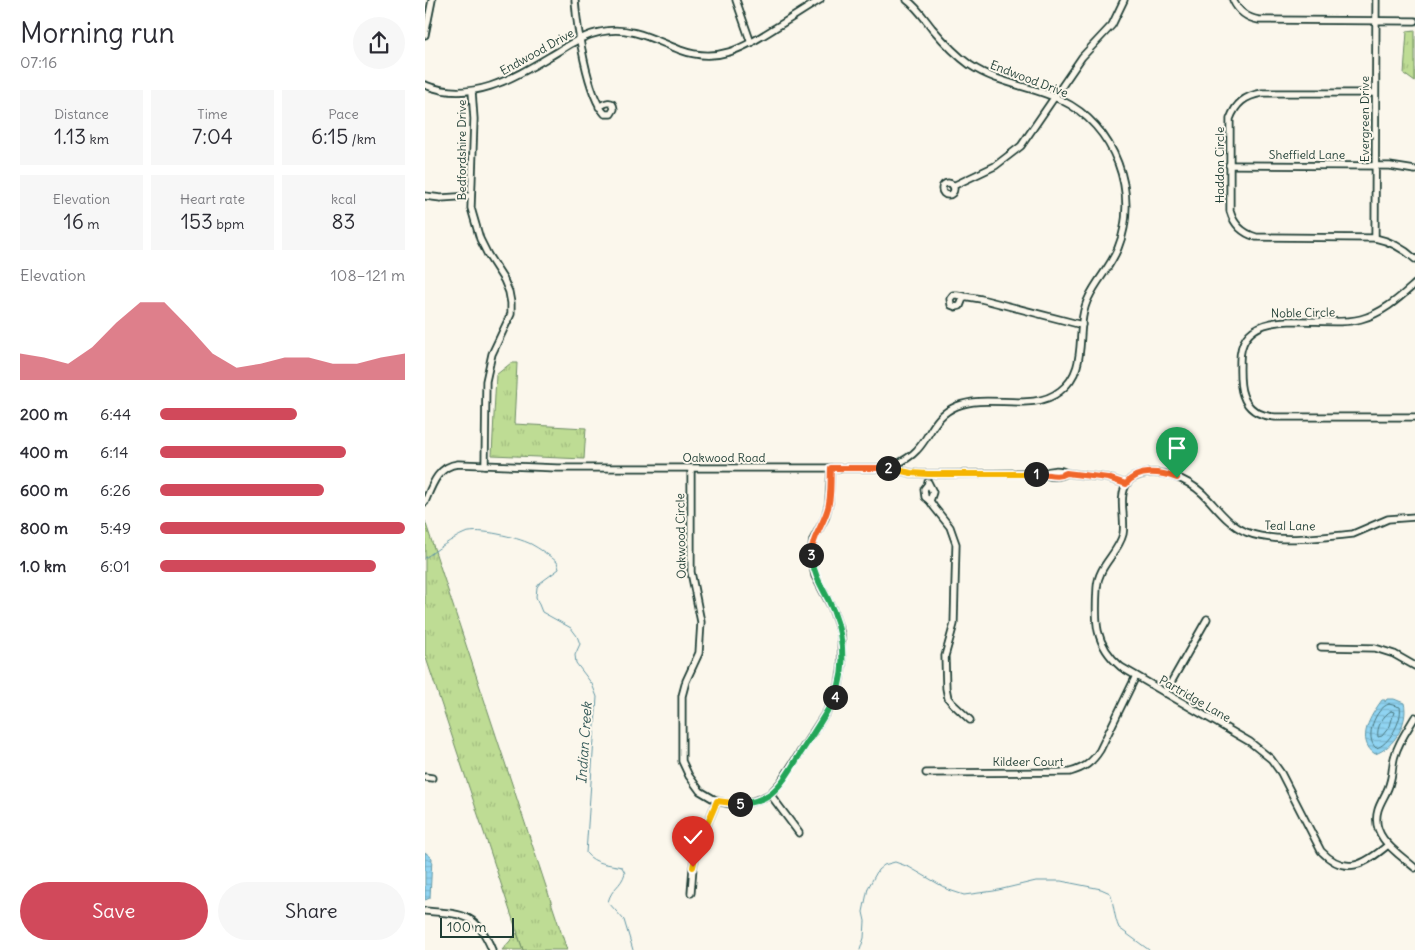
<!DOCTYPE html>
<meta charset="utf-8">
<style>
body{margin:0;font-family:Delius,sans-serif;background:#f7f7f7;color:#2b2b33;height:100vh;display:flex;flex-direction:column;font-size:19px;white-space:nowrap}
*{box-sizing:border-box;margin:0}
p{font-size:16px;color:#7c7c81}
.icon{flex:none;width:28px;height:28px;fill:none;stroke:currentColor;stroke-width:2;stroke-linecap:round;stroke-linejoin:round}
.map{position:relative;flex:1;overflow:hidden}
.sheet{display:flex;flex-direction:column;background:#fff;width:425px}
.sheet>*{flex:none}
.scale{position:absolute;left:15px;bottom:12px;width:74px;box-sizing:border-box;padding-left:5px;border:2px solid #1f3d34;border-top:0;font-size:14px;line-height:18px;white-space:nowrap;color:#1f3d34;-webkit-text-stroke:4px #fbf7ec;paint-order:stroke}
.pin{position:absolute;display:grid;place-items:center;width:42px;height:42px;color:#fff;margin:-51px -21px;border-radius:50% 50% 50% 0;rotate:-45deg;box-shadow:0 0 5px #0007}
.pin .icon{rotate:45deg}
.km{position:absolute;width:25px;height:25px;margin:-12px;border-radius:50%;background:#222;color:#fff;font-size:14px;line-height:25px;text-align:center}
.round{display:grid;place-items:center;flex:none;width:52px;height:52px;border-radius:26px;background:#f7f7f7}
.head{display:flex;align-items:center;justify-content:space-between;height:85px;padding:0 20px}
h1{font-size:28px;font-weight:600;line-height:38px}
.metrics{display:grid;grid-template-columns:repeat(3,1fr);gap:8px;height:85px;padding:5px 20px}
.metrics div{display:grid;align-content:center;border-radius:0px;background:#f7f7f7;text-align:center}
.metrics b{font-size:21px;font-weight:600}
.metrics small{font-size:14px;font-weight:400}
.metrics p{font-size:14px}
.chart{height:140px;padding:10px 20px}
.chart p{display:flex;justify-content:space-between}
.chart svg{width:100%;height:90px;margin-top:5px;fill:#d1495b;opacity:.7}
.primary-button{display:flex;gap:10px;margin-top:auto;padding:10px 20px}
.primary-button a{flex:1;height:58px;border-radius:30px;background:#d1495b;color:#fff;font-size:20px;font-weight:600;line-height:58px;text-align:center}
.primary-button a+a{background:#f7f7f7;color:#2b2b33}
ul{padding:0 20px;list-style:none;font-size:16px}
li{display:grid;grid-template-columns:80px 60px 1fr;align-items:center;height:38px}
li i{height:12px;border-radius:6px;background:#d1495b}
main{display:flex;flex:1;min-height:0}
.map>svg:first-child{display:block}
</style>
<main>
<section class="sheet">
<div class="head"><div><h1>Morning run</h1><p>07:16</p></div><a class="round"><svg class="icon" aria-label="share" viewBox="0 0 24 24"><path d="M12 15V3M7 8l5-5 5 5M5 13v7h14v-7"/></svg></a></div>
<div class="metrics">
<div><p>Distance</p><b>1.13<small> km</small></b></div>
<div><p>Time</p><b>7:04</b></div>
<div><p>Pace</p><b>6:15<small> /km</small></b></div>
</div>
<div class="metrics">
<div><p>Elevation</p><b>16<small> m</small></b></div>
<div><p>Heart rate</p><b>153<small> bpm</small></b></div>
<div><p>kcal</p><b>83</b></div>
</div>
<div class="chart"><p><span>Elevation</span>108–121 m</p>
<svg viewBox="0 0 160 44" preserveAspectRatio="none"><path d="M0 44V31L10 33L20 36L30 28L40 16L50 6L60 6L70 18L80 31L90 38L100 36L110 33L120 33L130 36L140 36L150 33L160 31V44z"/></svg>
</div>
<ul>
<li><b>200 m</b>6:44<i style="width:56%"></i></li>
<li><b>400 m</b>6:14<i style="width:76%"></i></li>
<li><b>600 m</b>6:26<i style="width:67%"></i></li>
<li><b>800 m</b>5:49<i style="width:100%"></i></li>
<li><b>1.0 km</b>6:01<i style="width:88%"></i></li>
</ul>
<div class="primary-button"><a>Save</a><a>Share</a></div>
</section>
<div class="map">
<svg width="990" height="950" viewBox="0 0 990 950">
<defs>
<pattern id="grass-tufts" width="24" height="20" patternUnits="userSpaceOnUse" patternTransform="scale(1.25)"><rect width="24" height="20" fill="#bedc94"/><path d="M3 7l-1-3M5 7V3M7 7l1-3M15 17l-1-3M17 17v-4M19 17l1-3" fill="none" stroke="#a3be80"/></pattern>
<pattern id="park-crowns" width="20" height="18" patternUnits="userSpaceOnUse" patternTransform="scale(1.25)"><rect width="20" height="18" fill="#bedc94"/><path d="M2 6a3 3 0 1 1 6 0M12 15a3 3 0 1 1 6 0" fill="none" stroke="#a3be80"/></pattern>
<pattern id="water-rules" width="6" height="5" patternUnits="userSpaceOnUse" patternTransform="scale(1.25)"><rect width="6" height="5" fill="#90d4f2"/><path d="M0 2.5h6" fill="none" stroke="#7cb7d0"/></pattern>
</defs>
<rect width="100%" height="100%" fill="#fbf7ec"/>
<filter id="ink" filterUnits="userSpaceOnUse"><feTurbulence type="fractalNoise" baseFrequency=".02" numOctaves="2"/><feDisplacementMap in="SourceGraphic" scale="10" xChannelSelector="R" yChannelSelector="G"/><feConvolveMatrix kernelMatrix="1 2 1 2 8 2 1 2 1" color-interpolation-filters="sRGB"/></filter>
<g filter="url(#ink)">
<!-- grass -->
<g fill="url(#grass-tufts)" stroke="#6e8c64">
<polygon points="990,30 990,82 979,74 982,31"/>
<polygon points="86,363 92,363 89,424 161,428 159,459 67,455 71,375"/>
<polygon points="0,521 142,950 98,950 0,655"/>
</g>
<!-- park -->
<polygon fill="url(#park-crowns)" stroke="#6e8c64" points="92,933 98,950 77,950"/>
<!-- water -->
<g fill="url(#water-rules)" stroke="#6398a6">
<path d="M 962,699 L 969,699 L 979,703 C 984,722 969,748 950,754 C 930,740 946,715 957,700 L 960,700 L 960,702 Z"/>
<polygon points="0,852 7,858 5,898 0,900"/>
</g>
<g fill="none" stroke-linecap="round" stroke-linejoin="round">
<!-- shore -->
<g stroke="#4c7980" stroke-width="1">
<path d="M 964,704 L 975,707 C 978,720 963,746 951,748 C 939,738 950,708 964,704 Z"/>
<path d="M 966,711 L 969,712 L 965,726 L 957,736 L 953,737 C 951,728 958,715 966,711 Z"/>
</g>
<!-- stream -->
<g stroke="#6398a6" stroke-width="1">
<path d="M 0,558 C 13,549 26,539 40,533 C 55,528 91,537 106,544 C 115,549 124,555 132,562 L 134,569 L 115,583 L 112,587 L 111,597 L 117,612 L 146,628 L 152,636 L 155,644 L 150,655 L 151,663 L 167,684 L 172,697 L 161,853 C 170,864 183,864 197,867 L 200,873 C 196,887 187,887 183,902 L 199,920 L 208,950"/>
<path d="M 435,950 L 439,938 L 440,921 L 438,912 L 443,888 L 453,870 L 459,865 L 470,862 L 484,867 L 524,890 L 539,895 L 569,891 L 611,881 L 636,881 L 676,889 L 685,893 C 689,904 689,917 694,928 L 724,950"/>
</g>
<!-- minor casing -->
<g stroke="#1f3d34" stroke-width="9">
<g id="minor">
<path d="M 150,0 C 152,27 162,95 180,114 L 186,114 L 189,109 C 188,99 180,103 174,107"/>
<polyline points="311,0 326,43"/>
<path d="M 808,0 C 813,11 822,18 834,20 L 990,21"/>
<polyline points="0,35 7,0"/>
<path d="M 0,85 C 49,105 93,75 134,51 C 146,43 160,35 175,32 C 204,25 228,39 255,50 C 293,64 318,48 350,28 C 365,19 380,9 395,0"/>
<polyline points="47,91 49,119 46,208 55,239 63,255 79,280 84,292 86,303 86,314 67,354 61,381 60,465"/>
<path d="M 950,93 L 837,93 C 820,96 811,103 805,119 L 805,211 C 809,225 817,233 831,237 L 950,238 C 965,241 979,249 990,259"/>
<polyline points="804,165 965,166 990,170"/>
<circle cx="523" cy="189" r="6"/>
<polyline points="528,186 570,166 596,146 657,57 687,25 699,0"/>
<polyline points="0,196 16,198 46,196"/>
<polyline points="950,238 951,0"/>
<path d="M 990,284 C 974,298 958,313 936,319 C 898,330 815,300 815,361 C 815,372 814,385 818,395 C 823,410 835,416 850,417 L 990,417"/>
<polyline points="539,296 535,306 531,307 526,305 525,299 528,295 532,295 556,299 657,325"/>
<path d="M 464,468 C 474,463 484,459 492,450 C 507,434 508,416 532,406 C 563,393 608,413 635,391 C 666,368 648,328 664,297 C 672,280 686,266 693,248 C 715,194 690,125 636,100 C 607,86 573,84 545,65 C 531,55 518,41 507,28 C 499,18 492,7 482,0"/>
<polyline points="266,469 266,572 276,622 274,653 261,681 257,696 257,761 264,776 275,791 292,801 306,804 326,802 337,798 345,794 356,782 402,711 414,685 417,666 416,634 407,608 390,576 386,555 388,540 400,518 404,503 406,468"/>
<path d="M 619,473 C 625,470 635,469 641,473 L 683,478 L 701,484"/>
<polyline points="503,482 508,492 505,501"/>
<polyline points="503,484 499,489 500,497 505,501 509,507 525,527 531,544 529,624 520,656 521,688 523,698 527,703 545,720"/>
<path d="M 0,502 C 7,485 13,466 33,464 L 132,468 L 464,468 L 486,473 L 503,474 L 619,473 C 624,478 636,477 641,473"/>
<polyline points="896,647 950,648 969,654 990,666"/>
<polyline points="740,693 782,619"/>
<path d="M 990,717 C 983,729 974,741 970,755 C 967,763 968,773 965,782 C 963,792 956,800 953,810 C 945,837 973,853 990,868"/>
<path d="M 501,773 L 645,772 C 659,768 667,763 675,750 L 711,676"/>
<polyline points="0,777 7,778"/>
<polyline points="345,794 374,833"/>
<path d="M 963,845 C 940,864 921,877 896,851 L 856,773 L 846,759 L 825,742 L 696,667 C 669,644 670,621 672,588 C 673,565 693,554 698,534 C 701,518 692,496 703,482 C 707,476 717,474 723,473 C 746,471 769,483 784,500 C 795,512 805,525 821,532 C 848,543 889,538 919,535 L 928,534 L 963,519 L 990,517"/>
<polyline points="266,893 268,867 272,848 292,801"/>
<path d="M 0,911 C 36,914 52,912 67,950"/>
</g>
</g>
<!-- minor -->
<use href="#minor" stroke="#fbf7ec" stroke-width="5.5"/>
</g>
</g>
<g fill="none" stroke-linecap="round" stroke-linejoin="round" filter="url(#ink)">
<!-- split-1 casing -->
<g stroke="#fff" stroke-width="10">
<path id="split-1" d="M 611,474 C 621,473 631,479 641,473 L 683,478 L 701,484 C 713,468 736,472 752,478"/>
</g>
<!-- split-2 casing -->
<g stroke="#fff" stroke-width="10">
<polyline id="split-2" points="463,468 486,473 503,474 611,474"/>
</g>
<!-- split-3 casing -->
<g stroke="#fff" stroke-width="10">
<path id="split-3" d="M 386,555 C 387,538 397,527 402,511 C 407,498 405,482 406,468 L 463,468"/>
</g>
<!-- split-4 casing -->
<g stroke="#fff" stroke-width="10">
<path id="split-4" d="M 386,555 C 388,572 395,584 403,599 C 418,629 423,665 410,697"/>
</g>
<!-- split-5 casing -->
<g stroke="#fff" stroke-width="10">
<path id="split-5" d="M 315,804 C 325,803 337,800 345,794 C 358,784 367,767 375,754 C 387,735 400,716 410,697"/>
</g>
<!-- split-6 casing -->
<g stroke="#fff" stroke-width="10">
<polyline id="split-6" points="268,867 272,848 292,801 315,804"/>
</g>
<!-- split-1 -->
<use href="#split-1" stroke="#f0652b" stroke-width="6"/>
<!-- split-2 -->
<use href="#split-2" stroke="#f5b400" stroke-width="6"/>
<!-- split-3 -->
<use href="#split-3" stroke="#f0652b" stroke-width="6"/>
<!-- split-4 -->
<use href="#split-4" stroke="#22a559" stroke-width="6"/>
<!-- split-5 -->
<use href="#split-5" stroke="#22a559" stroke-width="6"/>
<!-- split-6 -->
<use href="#split-6" stroke="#f5b400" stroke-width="6"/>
</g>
<g text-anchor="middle" stroke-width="4" stroke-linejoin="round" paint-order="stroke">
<!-- street labels -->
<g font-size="12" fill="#1f3d34" stroke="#fbf7ec">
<text transform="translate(112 52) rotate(-29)" y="4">Endwood Drive</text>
<text transform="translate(604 79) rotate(21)" y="4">Endwood Drive</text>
<text transform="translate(940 119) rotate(-90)" y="4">Evergreen Drive</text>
<text transform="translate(37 150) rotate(-90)" y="4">Bedfordshire Drive</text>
<text x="882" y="159">Sheffield Lane</text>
<text transform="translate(795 165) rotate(-90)" y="4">Haddon Circle</text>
<text transform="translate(878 313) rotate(-1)" y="4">Noble Circle</text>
<text x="299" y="462">Oakwood Road</text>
<text transform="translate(865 526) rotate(1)" y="4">Teal Lane</text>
<text transform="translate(256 536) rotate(-91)" y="4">Oakwood Circle</text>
<text transform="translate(770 699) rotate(30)" y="4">Partridge Lane</text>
<text x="603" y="766">Kildeer Court</text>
</g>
<!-- water labels -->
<g font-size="14" font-style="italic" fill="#365b5a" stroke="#fbf7ec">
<text transform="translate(159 743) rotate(-86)" y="5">Indian Creek</text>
</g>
</g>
</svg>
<div class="scale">100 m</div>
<div class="pin" style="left:752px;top:478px;background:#1e9e55"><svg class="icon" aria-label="arrive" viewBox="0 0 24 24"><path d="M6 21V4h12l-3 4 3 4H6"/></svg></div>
<div class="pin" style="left:268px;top:867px;background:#d93025"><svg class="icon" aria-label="check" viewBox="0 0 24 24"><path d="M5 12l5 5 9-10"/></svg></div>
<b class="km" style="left:611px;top:474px">1</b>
<b class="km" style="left:463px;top:468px">2</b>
<b class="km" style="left:386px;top:555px">3</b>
<b class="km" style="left:410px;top:697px">4</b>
<b class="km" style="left:315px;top:804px">5</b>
</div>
</main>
